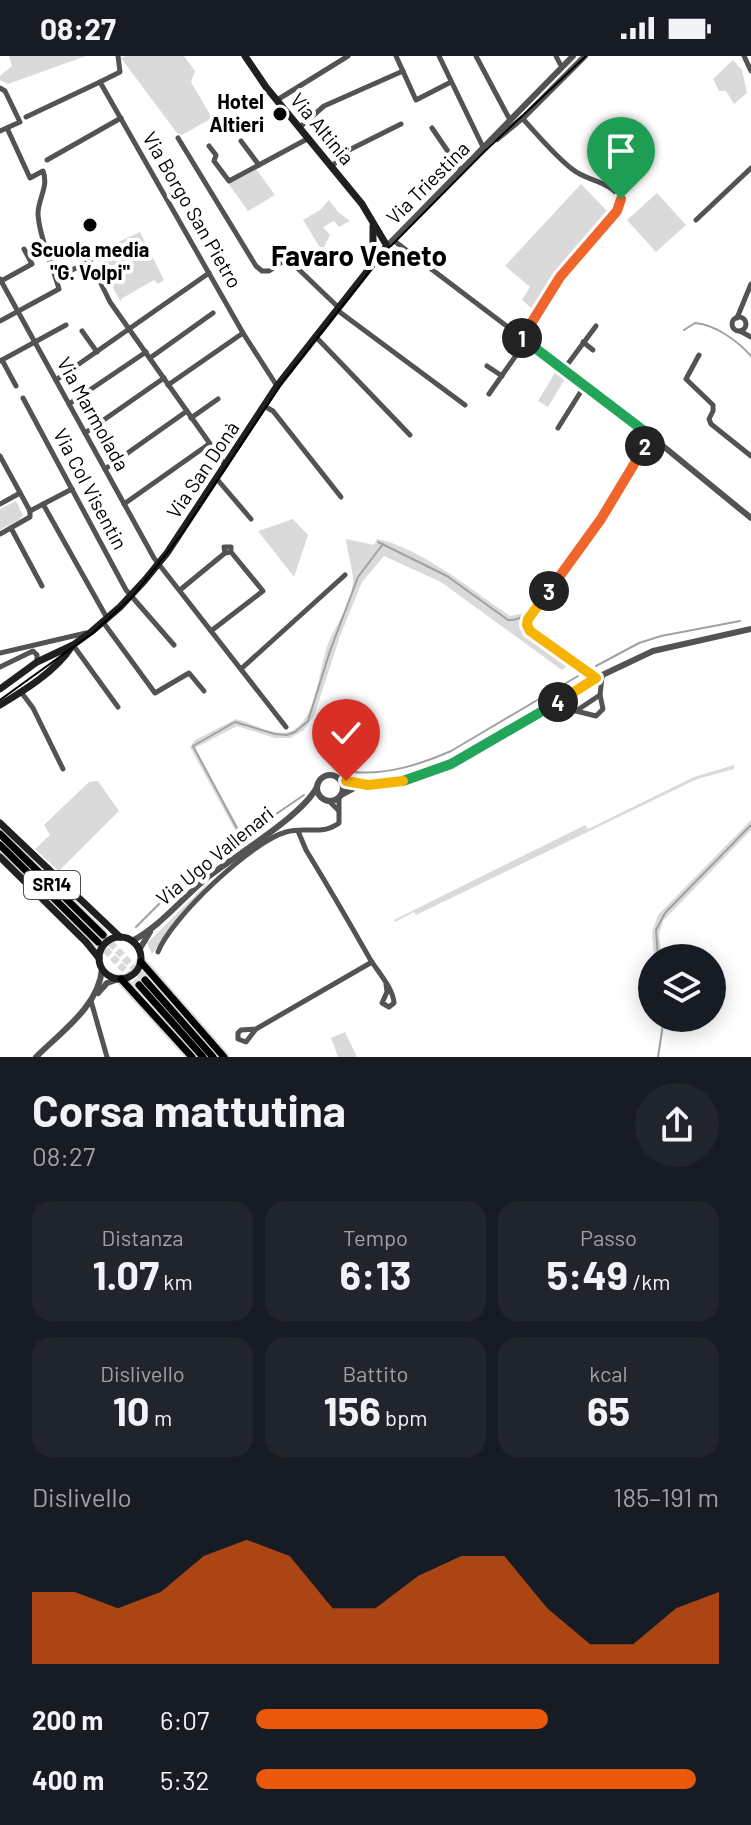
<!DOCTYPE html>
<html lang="it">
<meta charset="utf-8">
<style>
body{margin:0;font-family:Barlow,sans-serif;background:#20242c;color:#f1f3f6;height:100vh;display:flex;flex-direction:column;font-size:30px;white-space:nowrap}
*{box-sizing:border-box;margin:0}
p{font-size:26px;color:#9ea1a6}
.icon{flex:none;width:44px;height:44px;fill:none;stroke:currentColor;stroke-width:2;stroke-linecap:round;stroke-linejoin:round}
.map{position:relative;height:1001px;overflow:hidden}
.side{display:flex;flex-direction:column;background:#171b24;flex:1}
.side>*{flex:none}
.fabs{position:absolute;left:638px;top:888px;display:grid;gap:16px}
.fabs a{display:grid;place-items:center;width:88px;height:88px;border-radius:50%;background:#171b24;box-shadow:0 4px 20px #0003;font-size:40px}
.pin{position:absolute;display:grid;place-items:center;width:68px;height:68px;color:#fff;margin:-82px -34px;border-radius:50% 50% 50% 0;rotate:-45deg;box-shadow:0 0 8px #0007}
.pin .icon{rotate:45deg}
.km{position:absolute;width:40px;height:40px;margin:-20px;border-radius:50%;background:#222;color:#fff;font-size:22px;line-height:40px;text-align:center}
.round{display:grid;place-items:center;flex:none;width:84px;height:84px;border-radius:42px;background:#20242c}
.summary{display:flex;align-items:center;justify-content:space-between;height:136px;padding:0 32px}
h1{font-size:44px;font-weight:700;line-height:60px}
.metrics{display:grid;grid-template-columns:repeat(3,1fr);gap:12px;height:136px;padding:8px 32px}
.metrics div{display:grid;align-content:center;border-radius:20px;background:#20242c;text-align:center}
.metrics b{font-size:40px;font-weight:700}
.metrics small{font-size:22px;font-weight:400}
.metrics p{font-size:22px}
.chart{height:224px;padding:16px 32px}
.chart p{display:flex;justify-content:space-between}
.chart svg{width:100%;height:144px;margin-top:8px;fill:#ea580c;opacity:.7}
ul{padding:0 32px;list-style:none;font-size:26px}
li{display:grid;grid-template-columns:128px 96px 1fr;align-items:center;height:60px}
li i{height:20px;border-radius:10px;background:#ea580c}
.status{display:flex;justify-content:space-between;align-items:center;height:56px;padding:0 40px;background:#171b24;direction:ltr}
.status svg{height:22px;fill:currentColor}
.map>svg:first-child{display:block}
</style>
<div class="status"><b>08:27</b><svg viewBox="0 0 49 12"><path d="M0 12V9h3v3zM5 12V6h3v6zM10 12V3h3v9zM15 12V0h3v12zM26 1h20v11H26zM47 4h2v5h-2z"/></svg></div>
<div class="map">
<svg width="751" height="1001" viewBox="0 0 751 1001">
<rect width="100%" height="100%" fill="#fff"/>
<!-- green -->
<g fill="#dadada">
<polygon points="9,0 86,0 8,28 0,24 0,20 12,10"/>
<polygon points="126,0 184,0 195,15 191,26 212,62 182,79 177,77 121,2"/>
<polygon points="733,4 742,14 747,37 734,48 726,35 719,35 713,23"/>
<polygon points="256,113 275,139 248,155 228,127"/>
<polygon points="581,128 611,159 540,244 536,256 522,244 530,231 505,210"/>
<polygon points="657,137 686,169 656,196 627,164"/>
<polygon points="329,144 338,156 350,165 339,171 334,165 323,171 330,179 322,195 303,164 320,154"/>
<polygon points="140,176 164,224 158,228 154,224 121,243 121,246 99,207 104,203 101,194"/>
<polygon points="556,315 566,321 548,351 538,345"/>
<polygon points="16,445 23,459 19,464 0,474 0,453"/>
<polygon points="293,463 308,479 294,521 258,475"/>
<path d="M 346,483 L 374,489 L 377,483 C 421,492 473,535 510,560 L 524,557 L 546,529 L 549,531 L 525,564 L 524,571 L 530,579 L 571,607 L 562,614 L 441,526 L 384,500 L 362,526 L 340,580 L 314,660 L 304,674 L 290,682 L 275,682 L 237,670 L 195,692 L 245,783 L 241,785 L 190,691 L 195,684 L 236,663 C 252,667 280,684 295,673 C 317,659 319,612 328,588 C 336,568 352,548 353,525 C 353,512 347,496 346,483 Z"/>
<polygon points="734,709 734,713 697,723 416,859 414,856 395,866 394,864 585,769 588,773 694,721"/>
<polygon points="98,725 119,755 59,815 35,793 50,779 44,769 89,726"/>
<polygon points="751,764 751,774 663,865 659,879 662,902 654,902 652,876 658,859"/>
<polygon points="210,825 152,898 147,887"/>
<polygon points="345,976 357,1001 338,1001 331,982"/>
</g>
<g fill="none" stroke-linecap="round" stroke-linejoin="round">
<!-- stream -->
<g stroke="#a1a1a1" stroke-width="2">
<path d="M 684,274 L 695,267 C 714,268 738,285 751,300"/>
<path d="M 378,486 L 447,520 L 508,564 C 527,566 537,543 548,530"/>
<polyline points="596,610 639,587 661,580 740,565"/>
<path d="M 353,716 C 387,719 419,709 451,695 L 578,620"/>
<polyline points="241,780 193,690 235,666 275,678 287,679 295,676 308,665 330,595 358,521 383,488"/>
<polyline points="232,788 304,739"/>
<polyline points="136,871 162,845 224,793"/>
<polyline points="658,902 656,874 665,857 751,769"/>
<polyline points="658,1001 664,962"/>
</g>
<!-- primary-tunnel -->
<g stroke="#d9d9d9" stroke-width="7" stroke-dasharray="7 3.5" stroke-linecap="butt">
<polyline points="103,879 145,924"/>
<polyline points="98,886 139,929"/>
</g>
<!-- primary casing -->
<g stroke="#dbdbdb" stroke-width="11">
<g id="primary">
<polyline points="0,778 103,879"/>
<polyline points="0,789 98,886"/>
<polyline points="141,906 224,1001"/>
<polyline points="121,923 192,1001"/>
<polyline points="145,924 213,1001"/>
<polyline points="139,929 203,1001"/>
</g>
</g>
<!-- minor -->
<g stroke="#535353" stroke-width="5">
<polyline points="118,0 120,16 100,26 243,277 277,330"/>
<polyline points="396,0 416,44 451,26"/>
<polyline points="439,0 484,93"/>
<polyline points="476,0 510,64"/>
<polyline points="556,0 560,8"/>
<polyline points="744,0 751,15"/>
<polyline points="0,32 5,35 20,66 0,75"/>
<polyline points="277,44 348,0"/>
<polyline points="26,61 100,26"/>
<polyline points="300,71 324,50 403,15"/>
<polyline points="432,72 462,116"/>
<polyline points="178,82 256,210 262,215 269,215 282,206 291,206 338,251"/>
<polyline points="241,85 259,109"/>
<polyline points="209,90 216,99 214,105 229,125 309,82"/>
<polyline points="47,104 121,62"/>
<polyline points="332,110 351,93 401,68"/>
<polyline points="696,164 751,112"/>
<path d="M 393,184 L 521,281 L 560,221 L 617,155 L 621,143 C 609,124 588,126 572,113 C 554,99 538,79 522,62"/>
<polyline points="56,222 90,205 110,246 225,409"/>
<polyline points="0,223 154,502 286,671"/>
<polyline points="1,225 32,208 24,193"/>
<polyline points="337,254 465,349"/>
<circle cx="739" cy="268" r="7"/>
<polyline points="737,262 751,228"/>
<path d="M 0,265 L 59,233 C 53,211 39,180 38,158 C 38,142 49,131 43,115 L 30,122 L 7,72"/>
<polyline points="82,275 97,296"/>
<polyline points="740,275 751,281"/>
<polyline points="315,280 410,379"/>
<polyline points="583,286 593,294"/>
<polyline points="699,299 686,323 713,349 713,355 709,363 711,368 751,400"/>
<polyline points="150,302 213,257"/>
<polyline points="2,304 16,330"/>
<polyline points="0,305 66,269"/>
<polyline points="487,310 502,320"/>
<polyline points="564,313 596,270"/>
<polyline points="56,324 209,217"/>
<polyline points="168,329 243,277"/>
<polyline points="489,338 526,285"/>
<polyline points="23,342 126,534 174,589"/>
<polyline points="69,348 146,296"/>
<polyline points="264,350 273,355 341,441"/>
<polyline points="191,362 218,343"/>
<polyline points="558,372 585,329"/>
<polyline points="85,377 164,322"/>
<polyline points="0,400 30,455"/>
<polyline points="105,413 187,355"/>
<polyline points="216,422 251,463"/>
<polyline points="0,448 20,437"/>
<polyline points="43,448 107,562"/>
<polyline points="124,448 209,388"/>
<polyline points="30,455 72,433"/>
<polyline points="11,472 42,530"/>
<polyline points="0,478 30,461 30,455"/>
<polyline points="180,534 225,497"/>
<polyline points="103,566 155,637 189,617 204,635"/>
<polyline points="211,575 263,535 231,496 231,491 224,491 225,497 231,496"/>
<polyline points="73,589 118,651"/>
<polyline points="0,597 86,577"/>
<polyline points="0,611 33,595 37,599 37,606"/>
<polyline points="241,613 345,519"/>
<polyline points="596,622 535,579 527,569 601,463 628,415 652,381"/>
<polyline points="21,636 33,652 63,713"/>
<polyline points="548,652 576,655 600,639"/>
<polyline points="576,655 596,660 603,653 600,639 602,621"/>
<polyline points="329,745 338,754"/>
<path d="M 298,775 L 306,794 C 328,830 349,866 370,903 C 378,916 393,932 394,947 L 389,951 L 382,947 L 387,936 L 386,928"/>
<path d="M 158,896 C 170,863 252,785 286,776 C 305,770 322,780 339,767 L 339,742"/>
<polyline points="91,945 107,1001"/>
<polyline points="256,973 246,986 238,983 238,977 241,974 256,973 372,906"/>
</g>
<!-- tertiary -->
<g stroke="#535353" stroke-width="6">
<polyline points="497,83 525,60 585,0"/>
<polyline points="387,190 573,0"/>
<polyline points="521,281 652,381 751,462"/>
<circle cx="330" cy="732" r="13"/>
<polyline points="340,724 364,728"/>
<polyline points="341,739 356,731 405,724 451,708 596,622 653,595 751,573"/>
<path d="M 132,885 C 161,870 182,842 208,821 C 236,799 302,760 317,731"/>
<polyline points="139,894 150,876"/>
<polyline points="98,937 107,927 119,923"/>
<path d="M 36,1001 C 61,976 99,950 102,913"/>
</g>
<!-- secondary -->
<g stroke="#202020" stroke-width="7">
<polyline points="373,170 373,205"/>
<polyline points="0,633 37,606 73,589 91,576 120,551 145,524 167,497 277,330 387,190 362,148 266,31 245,0"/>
<path d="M 0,649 C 25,634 56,615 72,590"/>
<polyline points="0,767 120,881"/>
<polyline points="0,801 86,886 99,902"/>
<circle cx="120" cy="902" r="21"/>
</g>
<!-- primary -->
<use href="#primary" stroke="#000" stroke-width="7"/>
<!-- tram -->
<polyline stroke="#000" stroke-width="2" points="0,644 94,576 133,540 181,479 284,324 385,196 484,96 586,0"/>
</g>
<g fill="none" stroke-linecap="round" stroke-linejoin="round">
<!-- split-1 casing -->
<g stroke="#fff" stroke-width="16">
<polyline id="split-1" points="522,282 560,221 617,155 621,143"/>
</g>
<!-- split-2 casing -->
<g stroke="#fff" stroke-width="16">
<polyline id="split-2" points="522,282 652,381 645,390"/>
</g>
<!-- split-3 casing -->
<g stroke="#fff" stroke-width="16">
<polyline id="split-3" points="549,535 601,463 645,390"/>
</g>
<!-- split-4 casing -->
<g stroke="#fff" stroke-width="16">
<polyline id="split-4" points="549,535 528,563 527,569 530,575 596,622 558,646"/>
</g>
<!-- split-5 casing -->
<g stroke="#fff" stroke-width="16">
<polyline id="split-5" points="403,725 451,708 558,646"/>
</g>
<!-- split-6 casing -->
<g stroke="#fff" stroke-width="16">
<polyline id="split-6" points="346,725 368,729 403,725"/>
</g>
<!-- split-1 -->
<use href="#split-1" stroke="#f0652b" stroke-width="10"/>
<!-- split-2 -->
<use href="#split-2" stroke="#22a559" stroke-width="10"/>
<!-- split-3 -->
<use href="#split-3" stroke="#f0652b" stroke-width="10"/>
<!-- split-4 -->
<use href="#split-4" stroke="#f5b400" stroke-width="10"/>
<!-- split-5 -->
<use href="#split-5" stroke="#22a559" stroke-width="10"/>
<!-- split-6 -->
<use href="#split-6" stroke="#f5b400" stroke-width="10"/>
</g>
<!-- markers -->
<g fill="#000" stroke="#fff" stroke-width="3">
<circle cx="280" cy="58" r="8"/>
<circle cx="90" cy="169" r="8"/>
</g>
<g text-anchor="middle" stroke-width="8" stroke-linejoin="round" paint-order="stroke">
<!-- shield labels -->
<rect fill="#fff" stroke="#4c4c4c" stroke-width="2" x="24" y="815" width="56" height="28" rx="6"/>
<g font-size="18" font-weight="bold" fill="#000">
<text x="52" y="835">SR14</text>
</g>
<!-- poi labels -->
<g font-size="20" font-weight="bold" fill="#000" stroke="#fff" text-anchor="end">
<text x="264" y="53">Hotel<tspan x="264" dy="23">Altieri</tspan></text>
<text x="90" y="201" text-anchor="middle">Scuola media<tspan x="90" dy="23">"G. Volpi"</tspan></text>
</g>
<!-- street labels -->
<g font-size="20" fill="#000" stroke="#fff">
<text transform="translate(322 73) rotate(50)" y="7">Via Altinia</text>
<text transform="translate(428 127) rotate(-45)" y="7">Via Triestina</text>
<text transform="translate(192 154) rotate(60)" y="7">Via Borgo San Pietro</text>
<text transform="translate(93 358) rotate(61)" y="7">Via Marmolada</text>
<text transform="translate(203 414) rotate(-56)" y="7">Via San Donà</text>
<text transform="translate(90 433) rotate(62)" y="7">Via Col Visentin</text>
<text transform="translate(215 800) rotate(-39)" y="7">Via Ugo Vallenari</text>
</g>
<!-- district labels -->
<g font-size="28" font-weight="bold" fill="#000" stroke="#fff">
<text x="359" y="210">Favaro Veneto</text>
</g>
</g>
</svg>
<div class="fabs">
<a><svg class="icon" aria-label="layers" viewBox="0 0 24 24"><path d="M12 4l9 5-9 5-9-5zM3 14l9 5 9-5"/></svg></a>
</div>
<div class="pin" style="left:621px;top:143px;background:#1e9e55"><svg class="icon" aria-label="arrive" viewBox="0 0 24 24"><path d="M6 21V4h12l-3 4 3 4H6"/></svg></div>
<div class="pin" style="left:346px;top:725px;background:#d93025"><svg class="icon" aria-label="check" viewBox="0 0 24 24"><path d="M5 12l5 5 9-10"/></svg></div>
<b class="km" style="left:522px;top:282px">1</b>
<b class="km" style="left:645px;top:390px">2</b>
<b class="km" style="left:549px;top:535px">3</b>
<b class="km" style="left:558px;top:646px">4</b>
</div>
<section class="side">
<div class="summary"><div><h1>Corsa mattutina</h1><p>08:27</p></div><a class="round"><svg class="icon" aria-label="share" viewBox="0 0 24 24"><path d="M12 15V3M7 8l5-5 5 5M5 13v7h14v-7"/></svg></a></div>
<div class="metrics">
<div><p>Distanza</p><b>1.07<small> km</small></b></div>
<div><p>Tempo</p><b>6:13</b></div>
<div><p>Passo</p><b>5:49<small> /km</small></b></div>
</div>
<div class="metrics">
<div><p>Dislivello</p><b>10<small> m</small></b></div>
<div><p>Battito</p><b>156<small> bpm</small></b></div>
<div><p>kcal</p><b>65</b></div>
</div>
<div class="chart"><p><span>Dislivello</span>185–191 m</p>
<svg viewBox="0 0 160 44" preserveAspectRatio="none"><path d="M0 44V22L10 22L20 27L30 22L40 11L50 6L60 11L70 27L80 27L90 17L100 11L110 11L120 27L130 38L140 38L150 27L160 22V44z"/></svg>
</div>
<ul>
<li><b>200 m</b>6:07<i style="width:63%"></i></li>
<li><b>400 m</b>5:32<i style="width:95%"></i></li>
</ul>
</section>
